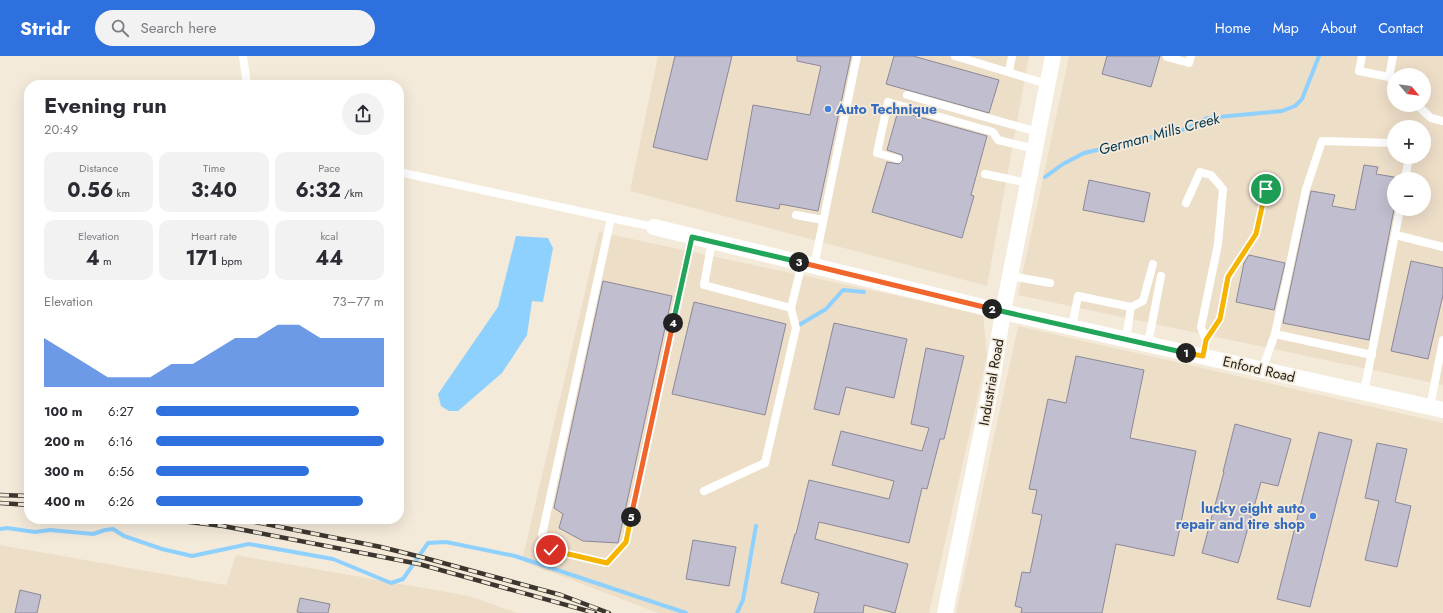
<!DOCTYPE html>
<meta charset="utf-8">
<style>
body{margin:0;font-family:Jost,sans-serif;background:#f2f2f3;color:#2b2b33;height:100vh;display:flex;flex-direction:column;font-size:15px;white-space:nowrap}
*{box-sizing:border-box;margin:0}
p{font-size:13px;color:#7c7c81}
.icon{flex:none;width:22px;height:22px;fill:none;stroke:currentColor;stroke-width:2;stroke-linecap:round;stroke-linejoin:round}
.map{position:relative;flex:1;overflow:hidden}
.sheet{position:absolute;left:24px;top:24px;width:380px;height:444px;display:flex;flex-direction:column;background:#fff;border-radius:16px;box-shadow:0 4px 16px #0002}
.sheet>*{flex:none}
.needle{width:26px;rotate:119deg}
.controls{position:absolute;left:1387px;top:12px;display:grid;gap:8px}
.controls a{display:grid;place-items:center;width:44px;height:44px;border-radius:50%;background:#fff;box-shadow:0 4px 16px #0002;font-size:20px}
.pin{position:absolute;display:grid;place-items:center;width:34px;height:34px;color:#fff;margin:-17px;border:2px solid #fff;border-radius:50%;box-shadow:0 1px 4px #0007}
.km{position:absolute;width:20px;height:20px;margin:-10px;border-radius:50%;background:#222;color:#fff;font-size:11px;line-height:20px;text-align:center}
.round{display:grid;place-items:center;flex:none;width:42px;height:42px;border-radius:21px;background:#f2f2f3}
.overview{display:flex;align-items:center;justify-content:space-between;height:68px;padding:0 20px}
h1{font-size:22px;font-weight:700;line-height:30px}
.metrics{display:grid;grid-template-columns:repeat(3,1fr);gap:6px;height:68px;padding:4px 20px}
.metrics div{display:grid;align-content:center;border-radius:10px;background:#f2f2f3;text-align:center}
.metrics b{font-size:20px;font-weight:700}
.metrics small{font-size:11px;font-weight:400}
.metrics p{font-size:11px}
.chart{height:112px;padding:8px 20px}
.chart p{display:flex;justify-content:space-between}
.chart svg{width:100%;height:72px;margin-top:4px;fill:#2e70dd;opacity:.7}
ul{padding:0 20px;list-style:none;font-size:13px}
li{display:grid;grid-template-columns:64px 48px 1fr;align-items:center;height:30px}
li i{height:10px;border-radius:5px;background:#2e70dd}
header{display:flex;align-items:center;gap:24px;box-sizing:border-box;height:56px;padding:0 20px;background:#2e70dd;color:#fff}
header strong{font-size:19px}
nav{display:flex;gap:22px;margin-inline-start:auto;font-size:14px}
.search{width:280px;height:36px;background:#f2f2f3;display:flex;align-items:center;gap:10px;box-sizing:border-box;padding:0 14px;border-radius:22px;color:#7c7c81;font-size:15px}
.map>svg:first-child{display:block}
</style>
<header>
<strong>Stridr</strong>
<div class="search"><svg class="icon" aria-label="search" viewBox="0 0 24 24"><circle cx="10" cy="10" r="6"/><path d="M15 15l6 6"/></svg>Search here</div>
<nav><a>Home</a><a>Map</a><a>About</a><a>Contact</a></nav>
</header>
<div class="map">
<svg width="1443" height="557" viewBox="0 0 1443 557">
<rect width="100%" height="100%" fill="#f4eada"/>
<!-- built -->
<g fill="#eddec8" fill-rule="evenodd">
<polygon points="658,0 1029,0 987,230 630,135"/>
<path d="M 1069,0 L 1443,0 L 1443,329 L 1018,239 ZM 1394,19 L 1424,19 L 1424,49 L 1394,49 ZM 1394,71 L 1424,71 L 1424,101 L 1394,101 ZM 1394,123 L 1424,123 L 1424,153 L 1394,153 Z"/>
<polygon points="599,176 983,258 987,300 929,557 658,557 522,505"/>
<polygon points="1018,270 1443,367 1443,557 956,557"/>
<polygon points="0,489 226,529 236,499 469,540 517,557 0,557"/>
</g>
<!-- water -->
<polygon fill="#8ed0fe" points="516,180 548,182 553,192 543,246 532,245 527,279 502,317 458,355 449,355 441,350 438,338 498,251"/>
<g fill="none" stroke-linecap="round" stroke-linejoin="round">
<!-- stream -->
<g stroke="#8ed0fe" stroke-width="4">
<polyline points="1045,121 1063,108 1084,97 1186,73 1207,62 1282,55 1295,50 1302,43 1319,0"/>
<polyline points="799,269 826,253 843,234 864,236"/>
<polyline points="0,473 7,472 35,476 50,474 93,478 105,474 113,473 124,480 162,493 192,500 249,488 333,503 391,527 403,523 428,487 446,486 515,500 686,557"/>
<polyline points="737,557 743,544 756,470"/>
</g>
</g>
<!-- building -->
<g fill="#c1becf" stroke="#8b8898">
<polygon points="675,0 732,0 707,104 653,91"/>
<polygon points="797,0 851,0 818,155 780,148 779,153 736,145 753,49 810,59 821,10 797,5"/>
<polygon points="894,0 913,0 999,24 989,57 886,28"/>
<polygon points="1107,0 1160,0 1151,31 1102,18"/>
<polygon points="898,55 987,80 971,139 974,140 962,182 872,156 887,106 899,108 903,104 902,99 887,94"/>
<polygon points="1364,109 1378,111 1376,118 1394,121 1394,153 1369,284 1283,267 1311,135 1335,139 1332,150 1355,154"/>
<polygon points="1089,124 1150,137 1144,166 1083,154"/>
<polygon points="1249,199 1285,207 1274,254 1236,246 1244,207"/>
<polygon points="1411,205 1443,212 1443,239 1428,303 1391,295"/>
<polygon points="603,225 672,240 618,487 583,485 559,472 563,458 554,452"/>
<polygon points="694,246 786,268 765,359 672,338"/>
<polygon points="834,267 907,283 894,342 846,331 839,359 814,353"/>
<polygon points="926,292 964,300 944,383 940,383 927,433 922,432 909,487 819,466 815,483 908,508 895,557 864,549 863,557 814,557 819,537 781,527 795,478 796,478 809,424 889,443 894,425 832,409 841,375 922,395 929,372 911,368"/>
<polygon points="1076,300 1144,314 1130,382 1196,395 1174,500 1116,488 1102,557 1021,557 1022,552 1015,550 1022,516 1030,517 1042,459 1032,457 1037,434 1029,433 1048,343 1066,347"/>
<polygon points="1235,368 1291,383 1278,430 1261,426 1238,507 1202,497 1224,416 1223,416"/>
<polygon points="1319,376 1352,384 1310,551 1277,543"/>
<polygon points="1377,387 1407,393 1395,446 1411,450 1397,511 1365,504 1379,445 1365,442"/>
<polygon points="693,484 736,491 729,530 686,523"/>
<polygon points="20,534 41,539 37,557 15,557"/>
<polygon points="300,542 330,548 328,557 304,557 297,556"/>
</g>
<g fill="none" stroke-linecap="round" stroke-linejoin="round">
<!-- lane -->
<g stroke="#fff" stroke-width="8">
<polyline points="243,0 247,29"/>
<polyline points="955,0 1047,28"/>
<polyline points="1362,0 1359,15 1389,21 1394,26"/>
<polyline points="1167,1 1189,7 1191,0"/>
<polyline points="1009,15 1012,0"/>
<polyline points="1389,21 1393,0"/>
<polyline points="907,39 1038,76"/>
<polyline points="1417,49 1431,62 1443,65"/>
<polyline points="898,103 877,97 888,46 993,76 998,84 1035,93"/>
<polyline points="399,116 611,162"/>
<polyline points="985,118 1028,127"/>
<polyline points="1405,123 1409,101"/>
<polyline points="1186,147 1200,116 1211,119 1223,133 1218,188 1201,271 1206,284"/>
<polyline points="796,159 823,164"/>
<polyline points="654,171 611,162 542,479 551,494 607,507 626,486 692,181"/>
<polyline points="1396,179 1443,191"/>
<polyline points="712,185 704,229 791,252 802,207"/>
<polyline points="814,210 857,0"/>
<polyline points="1010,220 1050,227"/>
<polyline points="1131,251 1143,245 1153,208"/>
<polyline points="1072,271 1078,240 1131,251 1126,283"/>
<polyline points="1275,278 1372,299"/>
<polyline points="1148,288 1161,220"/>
<polyline points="1203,300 1206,284 1220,263 1228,221 1256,178 1266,133"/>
<polyline points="1262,314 1275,278 1306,133 1322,85 1394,87"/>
<polyline points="1364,336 1400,153"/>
<polyline points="1430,351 1443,284"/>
<polyline points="704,435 765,407 796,272 791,252"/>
</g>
<!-- street -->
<g stroke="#fff" stroke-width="16">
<polyline points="654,171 1003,256 1443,354"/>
<polyline points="945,557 992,325 1003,256 1053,0"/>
</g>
<!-- rail casing -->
<g stroke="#3b3730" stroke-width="4.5">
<g id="rail">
<polyline points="0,439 29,440"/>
<polyline points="0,447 29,449"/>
<polyline points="164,463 223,470 419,508 595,557"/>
<polyline points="240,463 381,491 421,501 561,539 609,557"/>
</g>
</g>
<!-- rail -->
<use href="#rail" stroke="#f4eada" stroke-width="3" stroke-dasharray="9" stroke-linecap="butt"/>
</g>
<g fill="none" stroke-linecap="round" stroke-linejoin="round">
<!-- split-1 casing -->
<g stroke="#fff" stroke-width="8">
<polyline id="split-1" points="1186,297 1203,300 1206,284 1220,263 1228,221 1256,178 1266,133"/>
</g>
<!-- split-2 casing -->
<g stroke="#fff" stroke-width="8">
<polyline id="split-2" points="992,253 1186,297"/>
</g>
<!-- split-3 casing -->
<g stroke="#fff" stroke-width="8">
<polyline id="split-3" points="799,206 992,253"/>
</g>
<!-- split-4 casing -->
<g stroke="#fff" stroke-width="8">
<polyline id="split-4" points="673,267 692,181 799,206"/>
</g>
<!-- split-5 casing -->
<g stroke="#fff" stroke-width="8">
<polyline id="split-5" points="631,461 673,267"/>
</g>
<!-- split-6 casing -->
<g stroke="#fff" stroke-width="8">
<polyline id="split-6" points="551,494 607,507 626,486 631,461"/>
</g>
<!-- split-1 -->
<use href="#split-1" stroke="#f5b400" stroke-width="5"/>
<!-- split-2 -->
<use href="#split-2" stroke="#22a559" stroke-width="5"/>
<!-- split-3 -->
<use href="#split-3" stroke="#f0652b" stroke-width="5"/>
<!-- split-4 -->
<use href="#split-4" stroke="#22a559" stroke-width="5"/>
<!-- split-5 -->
<use href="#split-5" stroke="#f0652b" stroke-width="5"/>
<!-- split-6 -->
<use href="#split-6" stroke="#f5b400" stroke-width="5"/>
</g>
<!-- markers -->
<g fill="#3f7fe0" stroke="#f4eada" stroke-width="1.5">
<circle cx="828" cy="53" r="4"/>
<circle cx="1313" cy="460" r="4"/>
</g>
<g text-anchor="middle" stroke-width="3.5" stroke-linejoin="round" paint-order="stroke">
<!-- shop labels -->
<g font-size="14" font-weight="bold" fill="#366cbe" stroke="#f4eada" text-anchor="start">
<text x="836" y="58">Auto Technique</text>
<text x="1305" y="457" text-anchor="end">lucky eight auto<tspan x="1305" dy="16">repair and tire shop</tspan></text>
</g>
<!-- street labels -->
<g font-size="14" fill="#1f1b16" stroke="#f4eada">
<text transform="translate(1259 313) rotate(13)" y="5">Enford Road</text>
<text transform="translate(991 326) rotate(-80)" y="5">Industrial Road</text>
</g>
<!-- water labels -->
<g font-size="15" font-style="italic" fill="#003653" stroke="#f4eada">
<text transform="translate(1159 78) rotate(-15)" y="5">German Mills Creek</text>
</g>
</g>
</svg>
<div class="controls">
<a><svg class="needle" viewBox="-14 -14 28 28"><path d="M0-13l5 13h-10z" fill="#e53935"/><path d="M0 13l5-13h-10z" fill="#7c7c81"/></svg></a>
<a>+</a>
<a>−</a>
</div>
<div class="pin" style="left:1266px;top:133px;background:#1e9e55"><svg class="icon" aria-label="arrive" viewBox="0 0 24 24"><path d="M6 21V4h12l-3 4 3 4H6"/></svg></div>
<div class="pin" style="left:551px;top:494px;background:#d93025"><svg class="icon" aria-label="check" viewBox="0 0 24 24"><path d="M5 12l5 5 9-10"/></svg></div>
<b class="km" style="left:1186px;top:297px">1</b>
<b class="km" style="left:992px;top:253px">2</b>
<b class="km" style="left:799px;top:206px">3</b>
<b class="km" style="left:673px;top:267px">4</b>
<b class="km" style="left:631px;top:461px">5</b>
<section class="sheet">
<div class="overview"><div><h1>Evening run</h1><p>20:49</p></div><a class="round"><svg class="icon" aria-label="share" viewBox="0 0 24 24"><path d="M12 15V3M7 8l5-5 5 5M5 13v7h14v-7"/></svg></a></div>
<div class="metrics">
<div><p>Distance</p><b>0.56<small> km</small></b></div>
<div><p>Time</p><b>3:40</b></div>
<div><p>Pace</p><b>6:32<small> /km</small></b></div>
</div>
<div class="metrics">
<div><p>Elevation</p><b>4<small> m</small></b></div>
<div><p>Heart rate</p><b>171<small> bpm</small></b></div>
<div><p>kcal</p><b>44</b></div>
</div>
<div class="chart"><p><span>Elevation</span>73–77 m</p>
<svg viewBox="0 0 160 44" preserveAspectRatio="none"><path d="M0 44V14L10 22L20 30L30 38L40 38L50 38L60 30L70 30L80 22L90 14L100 14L110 6L120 6L130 14L140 14L150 14L160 14V44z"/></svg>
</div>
<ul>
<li><b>100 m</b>6:27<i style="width:89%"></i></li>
<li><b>200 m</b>6:16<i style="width:100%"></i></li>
<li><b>300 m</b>6:56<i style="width:67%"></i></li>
<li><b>400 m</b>6:26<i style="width:91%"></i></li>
</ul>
</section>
</div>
